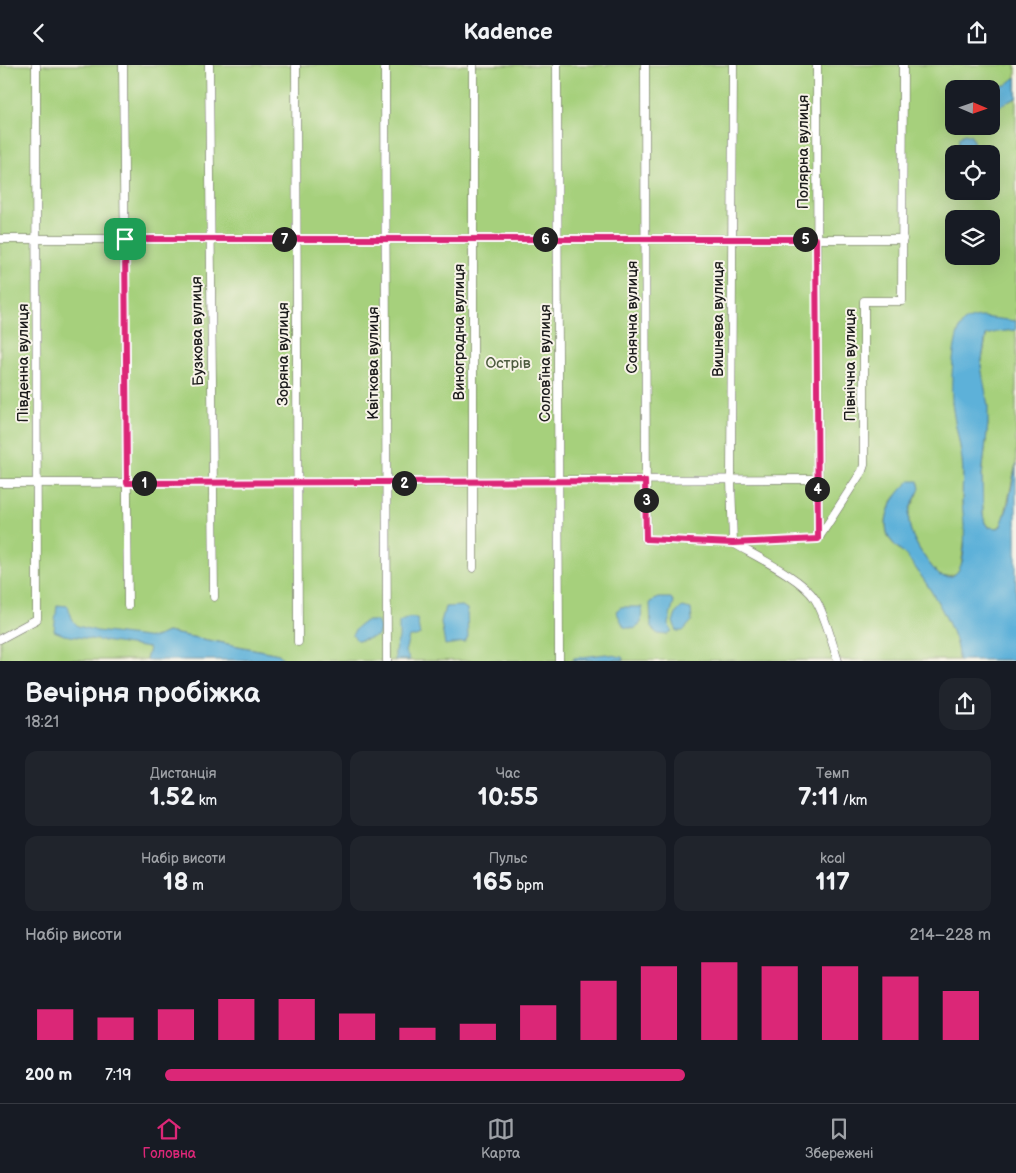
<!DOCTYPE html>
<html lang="uk">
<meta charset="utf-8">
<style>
body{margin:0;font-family:"Balsamiq Sans",sans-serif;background:#20242c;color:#f1f3f6;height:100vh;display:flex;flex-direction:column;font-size:19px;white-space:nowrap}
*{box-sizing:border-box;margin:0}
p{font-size:16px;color:#9ea1a6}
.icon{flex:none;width:28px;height:28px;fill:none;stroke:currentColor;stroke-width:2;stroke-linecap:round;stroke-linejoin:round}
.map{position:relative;height:596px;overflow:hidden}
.panel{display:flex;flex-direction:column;background:#171b24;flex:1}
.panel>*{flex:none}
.needle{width:32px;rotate:92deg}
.fabs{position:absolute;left:945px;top:15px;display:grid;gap:10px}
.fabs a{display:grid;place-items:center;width:55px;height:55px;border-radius:10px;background:#171b24;box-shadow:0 5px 20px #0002;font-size:25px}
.pin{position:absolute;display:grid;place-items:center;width:42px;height:42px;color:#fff;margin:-21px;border-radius:10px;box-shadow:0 2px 8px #0006}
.km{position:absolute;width:25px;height:25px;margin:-12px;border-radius:50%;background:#222;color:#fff;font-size:14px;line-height:25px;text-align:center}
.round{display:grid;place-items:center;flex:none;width:52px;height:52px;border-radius:15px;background:#20242c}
.summary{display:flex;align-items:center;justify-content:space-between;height:85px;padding:0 25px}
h1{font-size:28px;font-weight:800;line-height:38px}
.metrics{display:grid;grid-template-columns:repeat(3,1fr);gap:8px;height:85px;padding:5px 25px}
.metrics div{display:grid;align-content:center;border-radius:12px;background:#20242c;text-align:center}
.metrics b{font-size:25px;font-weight:800}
.metrics small{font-size:14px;font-weight:400}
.metrics p{font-size:14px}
.chart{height:140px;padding:10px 25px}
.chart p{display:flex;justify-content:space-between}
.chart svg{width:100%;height:90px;margin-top:5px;stroke:#db2777;stroke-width:6}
ul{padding:0 25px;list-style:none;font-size:16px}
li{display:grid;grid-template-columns:80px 60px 1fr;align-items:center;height:38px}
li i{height:12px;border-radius:6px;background:#db2777}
header{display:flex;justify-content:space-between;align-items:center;height:65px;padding:0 25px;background:#171b24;font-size:22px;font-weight:800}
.menu{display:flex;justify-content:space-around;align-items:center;height:70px;border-top:1px solid #363941;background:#171b24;font-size:14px;color:#9ea1a6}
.menu a{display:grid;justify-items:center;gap:2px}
.menu .on{color:#db2777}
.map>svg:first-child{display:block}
</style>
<header><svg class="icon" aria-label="back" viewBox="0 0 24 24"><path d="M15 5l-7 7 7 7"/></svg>Kadence<svg class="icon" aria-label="share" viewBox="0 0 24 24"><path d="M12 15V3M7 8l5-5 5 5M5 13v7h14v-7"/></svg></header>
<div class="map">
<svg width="1016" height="596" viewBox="0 0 1016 596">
<rect width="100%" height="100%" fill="#f7f3e8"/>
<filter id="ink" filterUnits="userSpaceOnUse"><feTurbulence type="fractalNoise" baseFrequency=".02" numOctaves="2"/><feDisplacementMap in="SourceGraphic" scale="10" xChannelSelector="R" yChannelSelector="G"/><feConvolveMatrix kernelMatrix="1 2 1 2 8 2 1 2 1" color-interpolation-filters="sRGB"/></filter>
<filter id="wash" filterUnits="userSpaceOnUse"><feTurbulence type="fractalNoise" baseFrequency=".0096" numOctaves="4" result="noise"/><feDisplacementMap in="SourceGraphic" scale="20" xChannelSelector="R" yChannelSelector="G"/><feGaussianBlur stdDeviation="1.12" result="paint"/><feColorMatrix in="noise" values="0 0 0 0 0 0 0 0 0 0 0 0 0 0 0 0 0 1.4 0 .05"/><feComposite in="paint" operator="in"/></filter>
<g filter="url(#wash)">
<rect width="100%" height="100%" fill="#f0ebd5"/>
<!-- green -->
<path fill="#a6d07c" stroke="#61764c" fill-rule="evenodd" d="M 0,0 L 1016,0 L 1016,399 L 1004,454 C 1000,464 994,467 985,458 L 983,449 L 982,411 L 988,359 L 981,301 L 988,262 L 952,338 L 963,396 L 962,439 L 965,456 L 965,472 L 961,502 L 957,508 L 952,510 L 943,512 L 939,510 C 926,496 906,469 909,449 C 911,438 923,427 918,416 C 911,421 901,425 896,431 C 888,440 883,460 888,471 C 892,480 903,487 909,494 C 927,517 960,567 958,595 L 284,596 L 279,589 L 167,567 L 153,573 L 146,595 L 0,595 ZM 954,24 L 991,24 L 991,61 L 954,61 ZM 954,89 L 991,89 L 991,126 L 954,126 ZM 954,154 L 991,154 L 991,191 L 954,191 Z"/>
<!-- water -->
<g fill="#5db1d9" stroke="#3c667a">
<polygon points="1016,12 1016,33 991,45 991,27 996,21 1006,20"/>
<polygon points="964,69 971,71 978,89 957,89 959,73"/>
<path d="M 983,252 L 1016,256 L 1016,265 L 997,267 L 986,270 L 981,301 L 988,341 L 988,359 L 982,411 L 983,449 L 985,458 L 988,462 L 998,463 L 1001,461 L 1008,441 L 1016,399 L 1016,595 L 958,595 C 960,567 926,516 908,493 C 903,486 891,479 888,470 C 881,450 895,429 910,416 L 918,416 L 920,423 C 917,432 910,439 909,449 C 906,469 926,496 939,510 C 974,524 963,452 962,437 C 962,423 964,408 962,395 C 960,376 954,357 952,338 C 951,320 952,274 962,259 C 966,254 977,252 983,252 Z"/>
<polygon points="659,533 671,533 674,537 668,559 672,566 667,570 658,569 651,563 650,537"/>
<polygon points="57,540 68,541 73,556 78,561 97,566 153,573 167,567 279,589 284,595 146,595 149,583 64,570 54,566"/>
<polygon points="462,541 467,544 468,572 465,577 445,580 441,557 445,542"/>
<polygon points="621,542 642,542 641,558 634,564 624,562 616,546"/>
<polygon points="682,542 691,544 692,556 683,566 677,566 673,557 677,547"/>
<polygon points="408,553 417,553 420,570 416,572 409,572 405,587 410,595 395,595 395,585 399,573 399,557"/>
<polygon points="365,556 377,556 380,563 378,571 358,576 352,570 357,562"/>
<polygon points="606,589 622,592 624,595 573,595 574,593"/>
</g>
</g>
<g filter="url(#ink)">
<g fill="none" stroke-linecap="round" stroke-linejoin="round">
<!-- minor casing -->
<g stroke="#66645d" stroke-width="9">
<g id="minor">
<polyline points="123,0 128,541"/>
<polyline points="209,0 214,532"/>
<polyline points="296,0 298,577"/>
<polyline points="385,0 387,596"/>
<polyline points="473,0 473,503"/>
<polyline points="557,0 559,596"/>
<polyline points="645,0 646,474 733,478 818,474"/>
<path d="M 733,0 L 731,415 L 733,478 C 755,491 802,513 815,534 C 825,549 832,578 838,596"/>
<polyline points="817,0 818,473"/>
<polyline points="0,174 903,174"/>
<polyline points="0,418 473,417 559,415 816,414"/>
<polyline points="818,474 862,406 864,400 864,236 902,236 903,0"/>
<polyline points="0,574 37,554 36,0"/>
</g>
</g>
<!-- minor -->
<use href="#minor" stroke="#fff" stroke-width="8"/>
</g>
</g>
<g fill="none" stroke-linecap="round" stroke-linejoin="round" filter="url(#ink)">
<!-- route casing -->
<g stroke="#fff" stroke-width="10">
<polygon id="route" points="125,174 816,174 818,474 733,478 646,474 645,416 127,418"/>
</g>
<!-- route -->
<use href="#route" stroke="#db2777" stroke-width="6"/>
</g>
<g text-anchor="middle" stroke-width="4" stroke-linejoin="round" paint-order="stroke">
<!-- street labels -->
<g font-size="15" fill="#1c1c1c" stroke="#f7f3e8">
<text transform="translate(803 87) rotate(-90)" y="5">Полярна вулиця</text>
<text transform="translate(632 252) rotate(-90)" y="5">Сонячна вулиця</text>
<text transform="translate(718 254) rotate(-90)" y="5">Вишнева вулиця</text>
<text transform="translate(197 266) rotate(-91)" y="5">Бузкова вулиця</text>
<text transform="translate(459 267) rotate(-90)" y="5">Виноградна вулиця</text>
<text transform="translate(283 289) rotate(-90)" y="5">Зоряна вулиця</text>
<text transform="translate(23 298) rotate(-90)" y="5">Південна вулиця</text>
<text transform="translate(373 298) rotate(-90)" y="5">Квіткова вулиця</text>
<text transform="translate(545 298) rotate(-90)" y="5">Соловʼїна вулиця</text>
<text transform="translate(850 300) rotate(-90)" y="5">Північна вулиця</text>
</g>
<!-- park labels -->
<g font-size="15" fill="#4c5b3e" stroke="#f7f3e8">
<text x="508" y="303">Острів</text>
</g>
</g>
</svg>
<div class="fabs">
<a><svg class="needle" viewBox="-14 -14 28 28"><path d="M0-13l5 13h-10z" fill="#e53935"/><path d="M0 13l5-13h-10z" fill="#9ea1a6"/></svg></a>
<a><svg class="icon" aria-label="locate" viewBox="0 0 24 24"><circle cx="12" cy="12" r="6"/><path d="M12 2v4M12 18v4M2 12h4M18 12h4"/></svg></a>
<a><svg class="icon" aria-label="layers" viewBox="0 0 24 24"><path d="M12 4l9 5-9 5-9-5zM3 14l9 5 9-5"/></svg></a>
</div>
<div class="pin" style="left:125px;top:174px;background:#1e9e55"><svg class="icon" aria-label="arrive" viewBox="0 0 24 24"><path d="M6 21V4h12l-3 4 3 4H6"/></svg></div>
<b class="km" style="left:144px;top:418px">1</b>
<b class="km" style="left:404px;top:418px">2</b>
<b class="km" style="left:646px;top:435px">3</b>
<b class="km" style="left:817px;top:424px">4</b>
<b class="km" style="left:805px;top:174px">5</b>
<b class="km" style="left:545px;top:174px">6</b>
<b class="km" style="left:284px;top:174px">7</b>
</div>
<section class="panel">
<div class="summary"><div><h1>Вечірня пробіжка</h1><p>18:21</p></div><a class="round"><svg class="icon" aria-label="share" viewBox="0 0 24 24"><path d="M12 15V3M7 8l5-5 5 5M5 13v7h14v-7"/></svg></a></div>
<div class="metrics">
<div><p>Дистанція</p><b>1.52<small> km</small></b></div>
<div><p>Час</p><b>10:55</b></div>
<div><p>Темп</p><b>7:11<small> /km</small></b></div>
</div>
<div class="metrics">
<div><p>Набір висоти</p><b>18<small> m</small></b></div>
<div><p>Пульс</p><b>165<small> bpm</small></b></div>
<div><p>kcal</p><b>117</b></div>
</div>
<div class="chart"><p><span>Набір висоти</span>214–228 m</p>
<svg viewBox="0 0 160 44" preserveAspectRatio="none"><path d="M5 44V29M15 44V33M25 44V29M35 44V24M45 44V24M55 44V31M65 44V38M75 44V36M85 44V27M95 44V15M105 44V8M115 44V6M125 44V8M135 44V8M145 44V13M155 44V20"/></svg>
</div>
<ul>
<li><b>200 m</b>7:19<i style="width:63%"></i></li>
</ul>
</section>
<nav class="menu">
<a class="on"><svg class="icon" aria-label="home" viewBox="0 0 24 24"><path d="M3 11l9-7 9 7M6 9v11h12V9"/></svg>Головна</a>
<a><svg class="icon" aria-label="map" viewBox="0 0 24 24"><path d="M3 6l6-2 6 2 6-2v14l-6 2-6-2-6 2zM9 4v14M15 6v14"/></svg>Карта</a>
<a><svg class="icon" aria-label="saved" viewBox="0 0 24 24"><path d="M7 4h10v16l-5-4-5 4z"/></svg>Збережені</a>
</nav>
